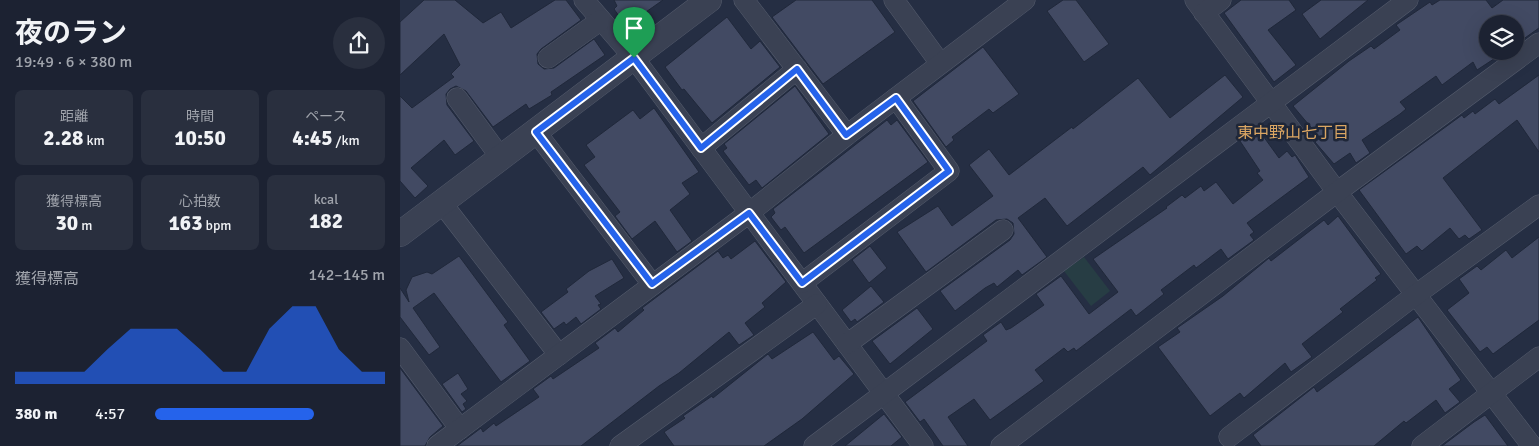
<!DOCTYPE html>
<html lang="ja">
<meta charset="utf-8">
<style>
body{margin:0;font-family:Signika,"Noto Sans JP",sans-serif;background:#292f3e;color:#f1f3f6;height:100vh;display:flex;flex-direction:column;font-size:19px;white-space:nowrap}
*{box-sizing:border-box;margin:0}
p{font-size:16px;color:#a0a4ac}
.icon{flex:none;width:28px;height:28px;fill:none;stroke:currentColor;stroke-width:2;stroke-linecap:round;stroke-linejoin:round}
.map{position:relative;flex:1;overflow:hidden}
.details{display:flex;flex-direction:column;background:#1c2232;width:400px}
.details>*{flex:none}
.tools{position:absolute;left:1079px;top:15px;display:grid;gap:10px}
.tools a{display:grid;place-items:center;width:45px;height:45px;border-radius:50%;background:#1c2232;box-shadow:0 5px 20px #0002,0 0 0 1px #3a3f4d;font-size:25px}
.pin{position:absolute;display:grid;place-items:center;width:42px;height:42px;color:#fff;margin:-51px -21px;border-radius:50% 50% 50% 0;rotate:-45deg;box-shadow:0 0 5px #0007}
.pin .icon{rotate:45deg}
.round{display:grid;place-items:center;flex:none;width:52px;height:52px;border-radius:26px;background:#292f3e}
.overview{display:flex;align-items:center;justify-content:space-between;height:85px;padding:0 15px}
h1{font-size:28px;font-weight:700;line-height:38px}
.stats{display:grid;grid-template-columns:repeat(3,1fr);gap:8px;height:85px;padding:5px 15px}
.stats div{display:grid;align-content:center;border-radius:8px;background:#292f3e;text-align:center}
.stats b{font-size:21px;font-weight:700}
.stats small{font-size:14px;font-weight:400}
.stats p{font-size:14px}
.chart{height:140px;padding:10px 15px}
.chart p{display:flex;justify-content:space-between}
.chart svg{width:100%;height:90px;margin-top:5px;fill:#2563eb;opacity:.7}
ul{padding:0 15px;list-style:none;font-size:16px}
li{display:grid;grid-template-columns:80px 60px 1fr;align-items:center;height:38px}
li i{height:12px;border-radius:6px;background:#2563eb}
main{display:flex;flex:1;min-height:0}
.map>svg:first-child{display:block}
</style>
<main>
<section class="details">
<div class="overview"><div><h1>夜のラン</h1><p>19:49 · 6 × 380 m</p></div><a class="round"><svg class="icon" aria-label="share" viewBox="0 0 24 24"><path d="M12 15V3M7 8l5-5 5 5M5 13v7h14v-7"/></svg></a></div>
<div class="stats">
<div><p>距離</p><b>2.28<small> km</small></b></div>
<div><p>時間</p><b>10:50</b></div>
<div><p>ペース</p><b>4:45<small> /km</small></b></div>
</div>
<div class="stats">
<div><p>獲得標高</p><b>30<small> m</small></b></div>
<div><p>心拍数</p><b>163<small> bpm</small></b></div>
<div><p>kcal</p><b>182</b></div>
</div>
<div class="chart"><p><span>獲得標高</span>142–145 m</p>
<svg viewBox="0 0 160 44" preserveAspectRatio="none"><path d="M0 44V38L10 38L20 38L30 38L40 27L50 17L60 17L70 17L80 27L90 38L100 38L110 17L120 6L130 6L140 27L150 38L160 38V44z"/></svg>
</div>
<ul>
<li><b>380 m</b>4:57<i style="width:69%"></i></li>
</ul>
</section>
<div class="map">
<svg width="1139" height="446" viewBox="0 0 1139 446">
<rect width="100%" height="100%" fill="#252e43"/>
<!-- green -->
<polygon fill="#273d44" points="684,257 710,291 691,306 664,271"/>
<!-- building -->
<g fill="#424a63" stroke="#20283a">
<polygon points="24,0 55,0 83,23 101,12 111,28 155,0 166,0 181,20 141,49 137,54 138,64 144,69 154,68 194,39 205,55 151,92 152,95 129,109 126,104 93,127 66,91 56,86 50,89 46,94 47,105 74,141 55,155 44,140 11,168 28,186 15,198 0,181 0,96 12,108 54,77 51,74 60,65 44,34 0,75 0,22"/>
<polygon points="214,0 263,0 226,26 214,9 217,6"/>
<polygon points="396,0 472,0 495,32 423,84 372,17"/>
<polygon points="663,0 676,0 709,44 684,62 647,11"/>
<polygon points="841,0 889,0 896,10 868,30 896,65 874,82 824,13"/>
<polygon points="921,0 968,0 920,39 902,14"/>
<polygon points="1040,0 1086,0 1092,8 1103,0 1139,0 1139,28 1115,45 1115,24 1088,24 1088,51 1106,51 1077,70 1073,62 1042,85 1036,76 1000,102 1006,109 1000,114 962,140 970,153 956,163 950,153 934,164 915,142 920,138 893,106 949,61 971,46 974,49 1000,30 996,25 1030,2 1032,5"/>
<polygon points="327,17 351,49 360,41 380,67 312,123 284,89 282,90 265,67"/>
<polygon points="583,47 619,94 593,113 589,109 552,137 554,140 546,147 513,101"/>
<polygon points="825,75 843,97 750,175 743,167 667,226 645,198 618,218 647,257 622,275 618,270 597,287 594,283 585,288 555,311 540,291 610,240 614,234 613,223 607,219 596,220 526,272 497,232 538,206 552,226 593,196 569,165 589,149 609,175 672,127 673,129 738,78 770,118"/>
<polygon points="1139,75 1139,152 1117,120 1043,178 1082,230 1069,239 1065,235 1059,239 1050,228 1022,251 1017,246 1006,254 959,190 1062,115 1064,118 1073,111 1075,114 1095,99 1099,104"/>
<polygon points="395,86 429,134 362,188 356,180 349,185 323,151 327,148 324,144"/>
<polygon points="254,108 299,172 282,183 290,194 270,210 292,241 277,252 255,221 232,239 215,216 220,212 184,165 195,157 186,145 233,110 240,119"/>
<polygon points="487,120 491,125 497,120 528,162 404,253 385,227 381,230 371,217 375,213 373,209"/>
<polygon points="858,129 879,158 887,151 892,157 895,155 909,177 847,223 854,232 850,235 854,240 828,259 821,249 796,268 794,265 761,290 764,294 736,316 731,309 676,351 674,348 668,352 664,348 635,370 644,381 590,420 574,399 548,417 568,446 543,446 524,419 520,422 505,402 587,341 583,335 601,322 606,330 611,328 644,305 636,294 661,276 689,314 718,292 693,259 767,208 766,207 782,195 785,198 801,186 804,191 816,182 833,204 863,180 857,173 860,171 840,141"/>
<polygon points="938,216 981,274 975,278 977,280 940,309 943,312 902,344 912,357 891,372 885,363 844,398 840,393 810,416 758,347 780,332 777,328 823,296 869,258 871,261 924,220 928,225"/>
<polygon points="1139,237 1139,320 1093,354 1087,347 1080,352 1047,310 1069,293 1059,279 1077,266 1081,270 1106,250 1112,258"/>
<polygon points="355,241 386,282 362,303 365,307 345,323 354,335 339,345 329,332 279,373 259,386 181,446 57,446 81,428 83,432 94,423 96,426 139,397 133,389 151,376 153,379 199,348 195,343 215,328 218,332 244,310 242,308 318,251 323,258 328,255 331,259"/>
<polygon points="470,246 487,268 469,283 452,260"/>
<polygon points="59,256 108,322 104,325 130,361 101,382 34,293 13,308 40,347 29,355 0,317 0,288 9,302 6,290 12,277 27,272 32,274"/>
<polygon points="212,259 224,278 195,296 201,304 198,305 201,309 181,324 176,317 166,325 164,322 154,329 141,312 168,292 166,289 189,271"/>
<polygon points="471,286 484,302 457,322 455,319 451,322 442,310"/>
<polygon points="517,308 533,329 490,364 472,341"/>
<polygon points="1018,317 1061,380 1049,389 1060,402 1045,413 1036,400 1006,423 1004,421 974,446 861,446 853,435 914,387 917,392"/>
<polygon points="413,332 434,360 439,356 454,374 402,419 364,446 274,446 264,432 285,418 283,416 312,396 313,398 368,354 372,359"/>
<polygon points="0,368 43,426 30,437 25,446 0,446"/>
<polygon points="58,373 68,389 61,394 67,401 63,404 66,409 62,412 42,384"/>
<polygon points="484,414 502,437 491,446 445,446"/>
<polygon points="1085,415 1108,446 1042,446 1074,422"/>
</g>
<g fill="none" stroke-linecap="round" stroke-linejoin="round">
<!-- minor casing -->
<g stroke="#555c6d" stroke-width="21">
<g id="minor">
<polyline points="184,0 234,58 523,446"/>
<polyline points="344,0 447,135"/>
<polyline points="494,0 540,63"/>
<polyline points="795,0 937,192 1132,446"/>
<polyline points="804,13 821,0"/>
<polyline points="148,58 201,20"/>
<polyline points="57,98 101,158"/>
<polyline points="136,132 252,284"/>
<polyline points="301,148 397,69"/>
<polyline points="41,202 159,355"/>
<polyline points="402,283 549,171 496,98"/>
<polyline points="447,344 603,230"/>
<polyline points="0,348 60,429"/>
<polyline points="829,437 1010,299 1139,205"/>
<polyline points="37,446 349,213 447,135 625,0"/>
<polyline points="220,446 417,304"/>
<polyline points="414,446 1008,0"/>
<polyline points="601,446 937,192 1139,43"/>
<polyline points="1022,446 1139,357"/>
</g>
</g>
<!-- tertiary casing -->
<g stroke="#555c6d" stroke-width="26">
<polyline id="tertiary" points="0,234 309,0"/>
</g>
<!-- minor -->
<use href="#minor" stroke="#3a4153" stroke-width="20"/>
<!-- tertiary -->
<use href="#tertiary" stroke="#3a4153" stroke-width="25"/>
</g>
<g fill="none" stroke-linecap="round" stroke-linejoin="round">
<!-- route casing -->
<g stroke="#fff" stroke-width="10">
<polygon id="route" points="234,58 301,148 397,69 446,135 496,98 549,171 402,283 349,213 252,284 136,132"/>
</g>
<!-- route -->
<use href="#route" stroke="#2563eb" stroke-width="6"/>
</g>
<g text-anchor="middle" stroke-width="5" stroke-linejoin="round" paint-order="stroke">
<!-- neighbourhood labels -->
<g font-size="16" fill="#dba663" stroke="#1e2638">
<text x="893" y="138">東中野山七丁目</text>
</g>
</g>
</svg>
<div class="tools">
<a><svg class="icon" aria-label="layers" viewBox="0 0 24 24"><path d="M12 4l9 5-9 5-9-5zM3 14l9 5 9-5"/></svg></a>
</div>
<div class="pin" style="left:234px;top:58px;background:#1e9e55"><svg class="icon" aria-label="arrive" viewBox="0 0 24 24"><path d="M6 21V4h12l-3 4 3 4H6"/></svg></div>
</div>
</main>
